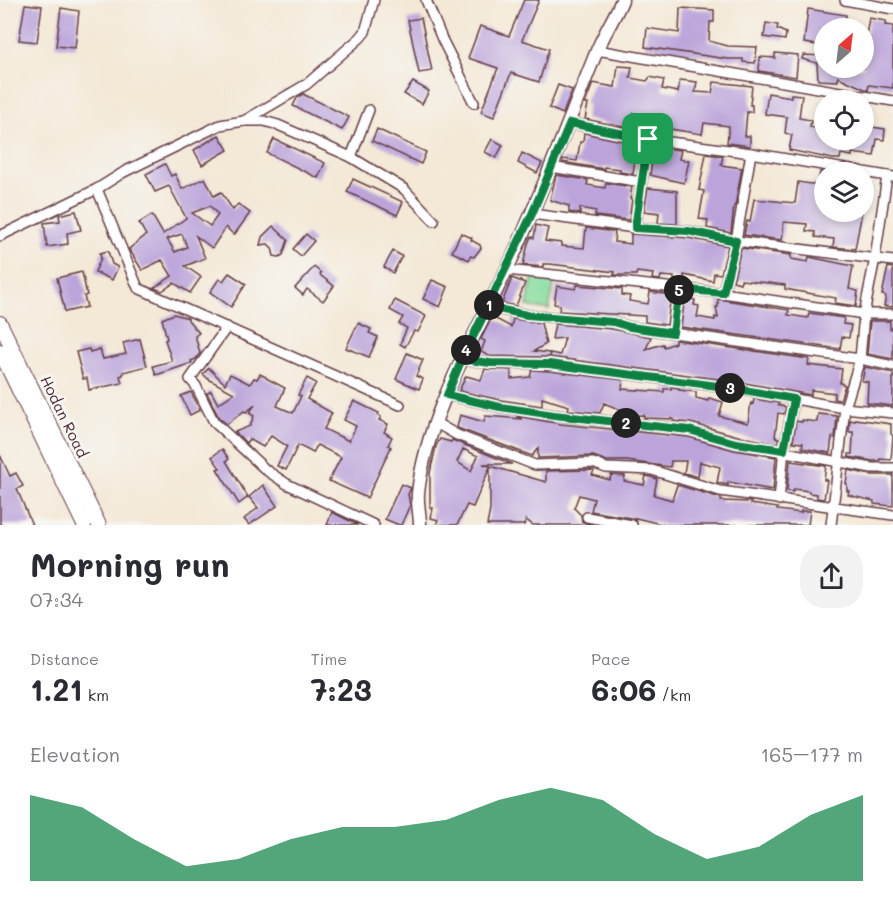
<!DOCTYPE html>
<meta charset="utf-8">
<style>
body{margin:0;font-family:Mali,sans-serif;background:#f2f2f3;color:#2b2b33;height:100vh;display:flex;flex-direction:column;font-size:22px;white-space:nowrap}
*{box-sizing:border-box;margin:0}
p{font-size:20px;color:#7c7c81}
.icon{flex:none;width:33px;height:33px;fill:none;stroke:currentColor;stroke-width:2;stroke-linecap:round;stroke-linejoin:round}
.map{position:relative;height:525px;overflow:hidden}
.side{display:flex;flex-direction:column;background:#fff;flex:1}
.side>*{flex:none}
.needle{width:39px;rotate:28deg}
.buttons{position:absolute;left:814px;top:18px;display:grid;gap:12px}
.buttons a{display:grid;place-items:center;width:60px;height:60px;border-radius:50%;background:#fff;box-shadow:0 3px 9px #0003;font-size:30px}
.pin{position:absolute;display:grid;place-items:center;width:51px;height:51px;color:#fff;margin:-26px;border-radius:12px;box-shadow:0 3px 9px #0006}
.km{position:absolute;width:30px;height:30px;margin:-15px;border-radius:50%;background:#222;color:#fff;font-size:16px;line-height:30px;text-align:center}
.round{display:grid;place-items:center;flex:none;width:63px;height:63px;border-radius:24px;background:#f2f2f3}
.summary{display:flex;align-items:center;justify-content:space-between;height:102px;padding:0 30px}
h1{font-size:33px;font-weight:700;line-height:45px}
.figures{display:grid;grid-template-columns:repeat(3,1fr);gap:9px;height:102px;padding:6px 30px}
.figures div{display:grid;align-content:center}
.figures b{font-size:30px;font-weight:700}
.figures small{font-size:16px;font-weight:400}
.figures p{font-size:16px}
.chart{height:168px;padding:12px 30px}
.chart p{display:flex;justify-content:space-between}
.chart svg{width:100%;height:108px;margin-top:6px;fill:#0b8043;opacity:.7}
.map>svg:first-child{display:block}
</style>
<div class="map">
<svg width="893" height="525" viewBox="0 0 893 525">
<rect width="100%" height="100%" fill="#f6f6f2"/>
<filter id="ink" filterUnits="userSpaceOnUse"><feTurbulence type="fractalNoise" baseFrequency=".0167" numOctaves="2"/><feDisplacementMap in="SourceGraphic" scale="12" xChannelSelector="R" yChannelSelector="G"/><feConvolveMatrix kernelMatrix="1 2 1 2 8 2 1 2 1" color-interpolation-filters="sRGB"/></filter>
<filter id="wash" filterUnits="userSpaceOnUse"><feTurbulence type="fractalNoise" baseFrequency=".008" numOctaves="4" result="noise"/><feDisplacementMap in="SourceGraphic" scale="24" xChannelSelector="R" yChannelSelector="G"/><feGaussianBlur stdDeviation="1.35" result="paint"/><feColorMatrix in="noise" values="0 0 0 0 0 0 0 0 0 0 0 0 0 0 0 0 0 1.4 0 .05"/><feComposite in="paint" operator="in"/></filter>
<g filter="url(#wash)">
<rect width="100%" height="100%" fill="#f4e8d6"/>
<!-- green -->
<polygon fill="#89dd9f" stroke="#6a7e65" stroke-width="1.5" points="533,275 555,279 549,310 527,306"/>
<g id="blocks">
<!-- building -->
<g fill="#bca4da" fill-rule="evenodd">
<polygon points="524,0 539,0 522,40 549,49 539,82 511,73 494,117 481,112 498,68 468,58 480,26 509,36"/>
<polygon points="25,4 42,6 37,42 19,40"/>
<polygon points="61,8 79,11 75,48 56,46"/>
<polygon points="680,8 714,10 714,22 710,22 709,41 728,46 757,47 755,63 743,62 743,59 728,59 645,47 647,28 679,33"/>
<polygon points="808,9 846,15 844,28 825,28 825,46 804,43"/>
<polygon points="421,18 432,71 419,73 408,20"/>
<polygon points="869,18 886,21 885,25 893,26 893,88 869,85 868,90 867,90 838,77 838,81 818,80 817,63 802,59 803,55 825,56 825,68 864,68 864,36 866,36"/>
<polygon points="766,23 778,25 777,29 786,33 785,40 764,37"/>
<polygon points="775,53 798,55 796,77 759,71 760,57 775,58"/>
<polygon points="618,66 632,67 630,78 647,81 650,77 664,80 662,89 678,92 680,80 697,82 695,92 712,93 714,82 752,86 750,105 752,105 752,112 747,112 745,136 750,136 750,146 727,143 729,126 704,123 702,134 670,129 670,126 664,125 665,120 634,113 633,129 585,119 588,104 585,104 586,101 593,83 615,87"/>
<polygon points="413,82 429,91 422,104 404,94"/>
<polygon points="558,85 572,90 563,114 549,108"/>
<polygon points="768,93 791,97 791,94 802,95 799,118 811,120 810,127 825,129 825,140 864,140 864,117 872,127 885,129 884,140 877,139 874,156 852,153 852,156 841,154 840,159 833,159 789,150 792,135 785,133 787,117 765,114"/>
<polygon points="303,94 349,117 342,130 293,106 297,98"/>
<polygon points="377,129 426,152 421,164 372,141"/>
<polygon points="584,133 637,144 633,174 620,172 620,169 604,167 604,169 562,162 563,159 577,161 580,142 583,142"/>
<polygon points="219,135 228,150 202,165 194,150"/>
<polygon points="274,139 325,163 318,178 267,153"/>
<polygon points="492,139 503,145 496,158 485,152"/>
<polygon points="654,147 681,150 679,159 689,161 684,183 650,175"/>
<polygon points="522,153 542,163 537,173 518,163"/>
<polygon points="706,154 723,156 721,165 742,168 735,206 734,206 731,233 707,228 708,220 699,219 704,191 699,190"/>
<path d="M 165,164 L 171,176 L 175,174 L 182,189 L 205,178 L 214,196 L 221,192 L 233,210 L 238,204 L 250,213 L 234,235 L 226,227 L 212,248 L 196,236 L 205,258 L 185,266 L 201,277 L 190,293 L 174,283 L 162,291 L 154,288 L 172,276 L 162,260 L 142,270 L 129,249 L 146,235 L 139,223 L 152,215 L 163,234 L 186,218 L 169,186 L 155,192 L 146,174 ZM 210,206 L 218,215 L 210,226 L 192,213 ZM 182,234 L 187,247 L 175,252 L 167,239 Z"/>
<polygon points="820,172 825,172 825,212 848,215 849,212 862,212 855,249 833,247 834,239 815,237 815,232 806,231 807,224 784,222 782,240 744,235 747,221 750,222 754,199 795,203 798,182 818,185"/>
<polygon points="556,175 588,180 587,185 605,188 606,183 632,187 630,199 632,199 629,220 595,216 596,211 580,208 580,214 569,212 569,206 550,200"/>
<polygon points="353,179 403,202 397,215 347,192"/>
<polygon points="648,188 677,191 677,224 658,223 659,213 644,211"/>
<polygon points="76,211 81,230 67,233 68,244 47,247 44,223 60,221 59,215"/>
<polygon points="536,225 548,228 545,241 561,243 561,246 584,248 586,228 615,232 614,242 631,244 631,234 688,238 728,246 721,274 714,273 713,281 684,275 684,281 674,280 674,277 661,276 660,280 652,279 653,274 637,272 636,275 614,275 615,272 550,264 543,264 543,267 523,265 528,244 531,237 534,238"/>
<polygon points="273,226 288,240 283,255 279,257 274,256 272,248 268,244 260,245 262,237"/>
<polygon points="461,233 472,238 471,240 480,245 481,248 474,257 470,256 469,260 452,252"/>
<polygon points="306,234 314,241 301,256 293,249"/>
<polygon points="741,248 791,255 791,259 808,262 809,257 853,266 849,289 858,291 856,306 835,303 836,298 785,289 785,285 741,280 740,283 733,281"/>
<polygon points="108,251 112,264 118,267 112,280 95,272 101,258 100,253"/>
<polygon points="393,251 402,256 393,273 384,267"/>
<polygon points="314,267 321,273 320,275 334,286 323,301 307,289 303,295 295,288"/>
<polygon points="888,267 893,268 893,307 884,306 886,296 882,295"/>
<polygon points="82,272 87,295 84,296 87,307 65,312 57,278"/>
<polygon points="229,273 246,284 231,307 210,292 219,279 223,281"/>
<polygon points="512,278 525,283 516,306 502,303"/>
<polygon points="432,280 448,287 440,307 423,299"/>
<polygon points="577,285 622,289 622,295 630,296 629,301 648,304 650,292 671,295 667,325 645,322 645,316 559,311 560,305 554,304 557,286 576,289"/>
<polygon points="685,296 691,296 690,299 695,300 694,305 699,306 697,317 715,320 715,317 718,318 716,307 718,307 718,299 789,310 788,315 808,318 809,313 844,318 843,324 851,325 849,338 842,337 840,349 681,327"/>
<polygon points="395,300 426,316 418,332 414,331 405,347 400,344 407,328 399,324 403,317 390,310"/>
<polygon points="174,314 188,318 188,320 199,333 195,336 200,353 196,359 191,361 192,363 156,375 153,366 172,361 165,340 167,339 162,319"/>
<polygon points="492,317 511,327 513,319 541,323 546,344 534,351 549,353 550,356 550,353 560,355 565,338 552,339 555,324 612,329 651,337 646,349 663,344 664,347 675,343 675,340 809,359 808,365 842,369 840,383 845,385 840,400 834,399 835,393 811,390 811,395 734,381 550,357 489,356 481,352 485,341 481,339"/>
<polygon points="870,321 890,321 890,329 893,329 893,359 867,354"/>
<polygon points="358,323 371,329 369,333 378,337 369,357 346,348"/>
<polygon points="140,339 147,366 123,372 123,375 120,376 122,383 89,390 87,378 83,379 76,352 89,349 90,352 100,349 103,359 126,354 123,343"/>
<polygon points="407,353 423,360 416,376 423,379 419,389 396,379"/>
<polygon points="865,367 893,373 893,406 867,403 868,382 862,381"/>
<polygon points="209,368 225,384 230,374 250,384 254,378 257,379 260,374 266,377 266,378 285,388 277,406 293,413 301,396 298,395 307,378 316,383 307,399 332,413 324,429 349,441 356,426 344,420 354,401 379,413 378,415 381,417 379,420 388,424 384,432 392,437 388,445 391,447 367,498 329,481 341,457 317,445 313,453 298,445 286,470 277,466 287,446 271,436 263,447 249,439 246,443 235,432 250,426 254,416 249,413 255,405 246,412 244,411 227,424 219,418 207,393 211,391 218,404 234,393 208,379 203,374"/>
<polygon points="485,369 511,370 511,379 530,377 532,370 549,371 623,380 622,389 664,392 664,389 671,389 671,387 679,388 679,390 696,392 696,398 708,401 709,398 723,402 719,416 748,423 751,403 753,404 754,399 779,403 778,405 786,407 784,414 778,413 775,437 779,438 778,444 738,436 691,423 673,421 673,419 644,418 644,415 620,416 621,410 604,403 600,413 568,410 569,406 542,398 542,406 501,400 459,391 466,376 481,380"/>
<polygon points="191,392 200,410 190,415 181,396"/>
<polygon points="818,414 837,416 835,438 832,437 830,453 802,448 803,443 793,442 796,421 802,422 802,420 817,422"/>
<polygon points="460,415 484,422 485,416 522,419 516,416 561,424 688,437 734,450 776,457 773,490 728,482 728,485 717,483 720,467 700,462 698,477 684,473 686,461 671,461 670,467 627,461 607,461 593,456 538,458 538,448 532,456 460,429 457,427"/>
<polygon points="855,419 891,424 891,434 893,436 891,460 880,459 880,461 873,461 849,457 849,454 852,454 853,437 853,432 849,432 850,420 855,421"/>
<path d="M 440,439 L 451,442 L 452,440 L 512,464 L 483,464 L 546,482 L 546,471 L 592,470 L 594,471 L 592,475 L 610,480 L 611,475 L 625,476 L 624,481 L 644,485 L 646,476 L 651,477 L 657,479 L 654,495 L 672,500 L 677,485 L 721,498 L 721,501 L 751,502 L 751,504 L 778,508 L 777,510 L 801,513 L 801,511 L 810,511 L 808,525 L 665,525 L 636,518 L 636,519 L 591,511 L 594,499 L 579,495 L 574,508 L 581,515 L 582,522 L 593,525 L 533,525 L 526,520 L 524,525 L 487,525 L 490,510 L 490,467 L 473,507 L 467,505 L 457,525 L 436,525 L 438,520 L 431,518 L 433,508 L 430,508 L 430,473 L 436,446 ZM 463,449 L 478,456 L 471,471 L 457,462 Z"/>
<polygon points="222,449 229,459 226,461 248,497 239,504 217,469 220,468 212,457"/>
<polygon points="0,455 10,476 16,473 23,486 17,489 32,525 0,525"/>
<polygon points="790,461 826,466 824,480 827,480 824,499 817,498 817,494 809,493 809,491 794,489 793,492 787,491"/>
<polygon points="848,470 871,475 893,475 893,506 874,504 874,501 848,495 849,491 847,491 847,484 846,484"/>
<polygon points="401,484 411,488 408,494 410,505 401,525 399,525 385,519"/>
<polygon points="263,485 277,506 249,525 244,519 258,508 249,497"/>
<polygon points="332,512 358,525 327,525"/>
</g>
</g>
</g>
<g filter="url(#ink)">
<use href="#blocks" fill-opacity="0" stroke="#643d45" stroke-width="1.5"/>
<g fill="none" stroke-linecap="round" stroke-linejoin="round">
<!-- minor casing -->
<g stroke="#643d45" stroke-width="12">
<g id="minor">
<polyline points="426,0 442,39 474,103"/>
<polyline points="845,0 893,9"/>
<polyline points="597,50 893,101"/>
<polyline points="244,121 307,84 360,38 365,32 374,0"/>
<polyline points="570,123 648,139 751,153 893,177"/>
<polyline points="351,157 369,110"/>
<polyline points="551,167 641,182"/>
<polyline points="97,189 138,288 400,405"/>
<polyline points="532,214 635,228 688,231 736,241 893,261"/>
<polyline points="635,228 648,139"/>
<polyline points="0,236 97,189 124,172 220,125 244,121 264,121 278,125 351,157 404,189 434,221"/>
<polyline points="507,270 723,293 864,314 893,314"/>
<polyline points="723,293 736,241 751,153"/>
<polyline points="488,307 527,315 613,322 630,327 860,359 893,366"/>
<polyline points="227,327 190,379 196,386 214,422 266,470 287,484 374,525"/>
<polyline points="673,333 679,289"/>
<polyline points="462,359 490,363 549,364 733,388 845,408 893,413"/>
<polyline points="447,395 500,407 554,415 689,430 736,443 872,468 893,468"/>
<polyline points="436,423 457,435 535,465 593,463 606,468 652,470 720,491 893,515"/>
<polyline points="779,500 784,450 794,399"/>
<polyline points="587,517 632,525"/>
<polyline points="831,525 845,408 860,359 864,314 875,258 887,176"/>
</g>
</g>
<!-- tertiary casing -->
<g stroke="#643d45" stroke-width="15">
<path id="tertiary" d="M 420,525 C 420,515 417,503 418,493 C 427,410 481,327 515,252 C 544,187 569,120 596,53 C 603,35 614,19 622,0"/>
</g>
<!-- secondary casing -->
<g stroke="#643d45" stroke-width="16">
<g id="secondary">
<polyline points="0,323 99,525"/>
<polyline points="0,351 84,525"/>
</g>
</g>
<!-- minor -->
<use href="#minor" stroke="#fff" stroke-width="9"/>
<!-- tertiary -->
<use href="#tertiary" stroke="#fff" stroke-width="12"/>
<!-- secondary -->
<use href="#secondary" stroke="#fff" stroke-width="14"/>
</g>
</g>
<g fill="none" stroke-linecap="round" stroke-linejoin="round" filter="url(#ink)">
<!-- route casing -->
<g stroke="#fff" stroke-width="12">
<polyline id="route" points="648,139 570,123 532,214 462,359 447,395 500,407 554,415 689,430 736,443 784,450 794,399 733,388 549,364 490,363 462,359 488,307 527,315 613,322 630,327 673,333 679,289 723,293 736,241 688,231 635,228 648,139"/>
</g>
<!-- route -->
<use href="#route" stroke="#0b8043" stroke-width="8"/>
</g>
<g text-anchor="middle" stroke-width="6" stroke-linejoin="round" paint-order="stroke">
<!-- street labels -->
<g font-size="15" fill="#4a1f2b" stroke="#f6f6f2">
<text transform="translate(64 417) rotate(64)" y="5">Hodan Road</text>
</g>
</g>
</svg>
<div class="buttons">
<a><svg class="needle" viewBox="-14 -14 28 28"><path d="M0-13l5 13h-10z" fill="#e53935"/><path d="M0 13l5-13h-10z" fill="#7c7c81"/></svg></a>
<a><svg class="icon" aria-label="locate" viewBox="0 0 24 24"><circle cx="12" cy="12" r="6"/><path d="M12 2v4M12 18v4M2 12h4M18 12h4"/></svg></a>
<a><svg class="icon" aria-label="layers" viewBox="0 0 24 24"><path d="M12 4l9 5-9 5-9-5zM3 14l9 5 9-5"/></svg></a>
</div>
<div class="pin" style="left:648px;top:139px;background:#1e9e55"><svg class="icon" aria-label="arrive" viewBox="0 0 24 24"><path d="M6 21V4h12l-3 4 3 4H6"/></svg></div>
<b class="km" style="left:489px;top:305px">1</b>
<b class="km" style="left:626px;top:423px">2</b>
<b class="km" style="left:730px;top:388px">3</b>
<b class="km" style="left:466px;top:350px">4</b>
<b class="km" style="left:679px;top:290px">5</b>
</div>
<section class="side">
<div class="summary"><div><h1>Morning run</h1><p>07:34</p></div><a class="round"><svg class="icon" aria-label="share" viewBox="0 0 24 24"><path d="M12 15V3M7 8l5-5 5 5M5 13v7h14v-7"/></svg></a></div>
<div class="figures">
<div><p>Distance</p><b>1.21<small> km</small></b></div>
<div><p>Time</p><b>7:23</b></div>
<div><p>Pace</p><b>6:06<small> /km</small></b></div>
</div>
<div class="chart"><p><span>Elevation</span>165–177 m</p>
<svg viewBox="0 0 160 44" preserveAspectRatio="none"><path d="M0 44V9L10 14L20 27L30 38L40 35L50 27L60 22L70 22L80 19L90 11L100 6L110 11L120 25L130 35L140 30L150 17L160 9V44z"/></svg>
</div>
</section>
